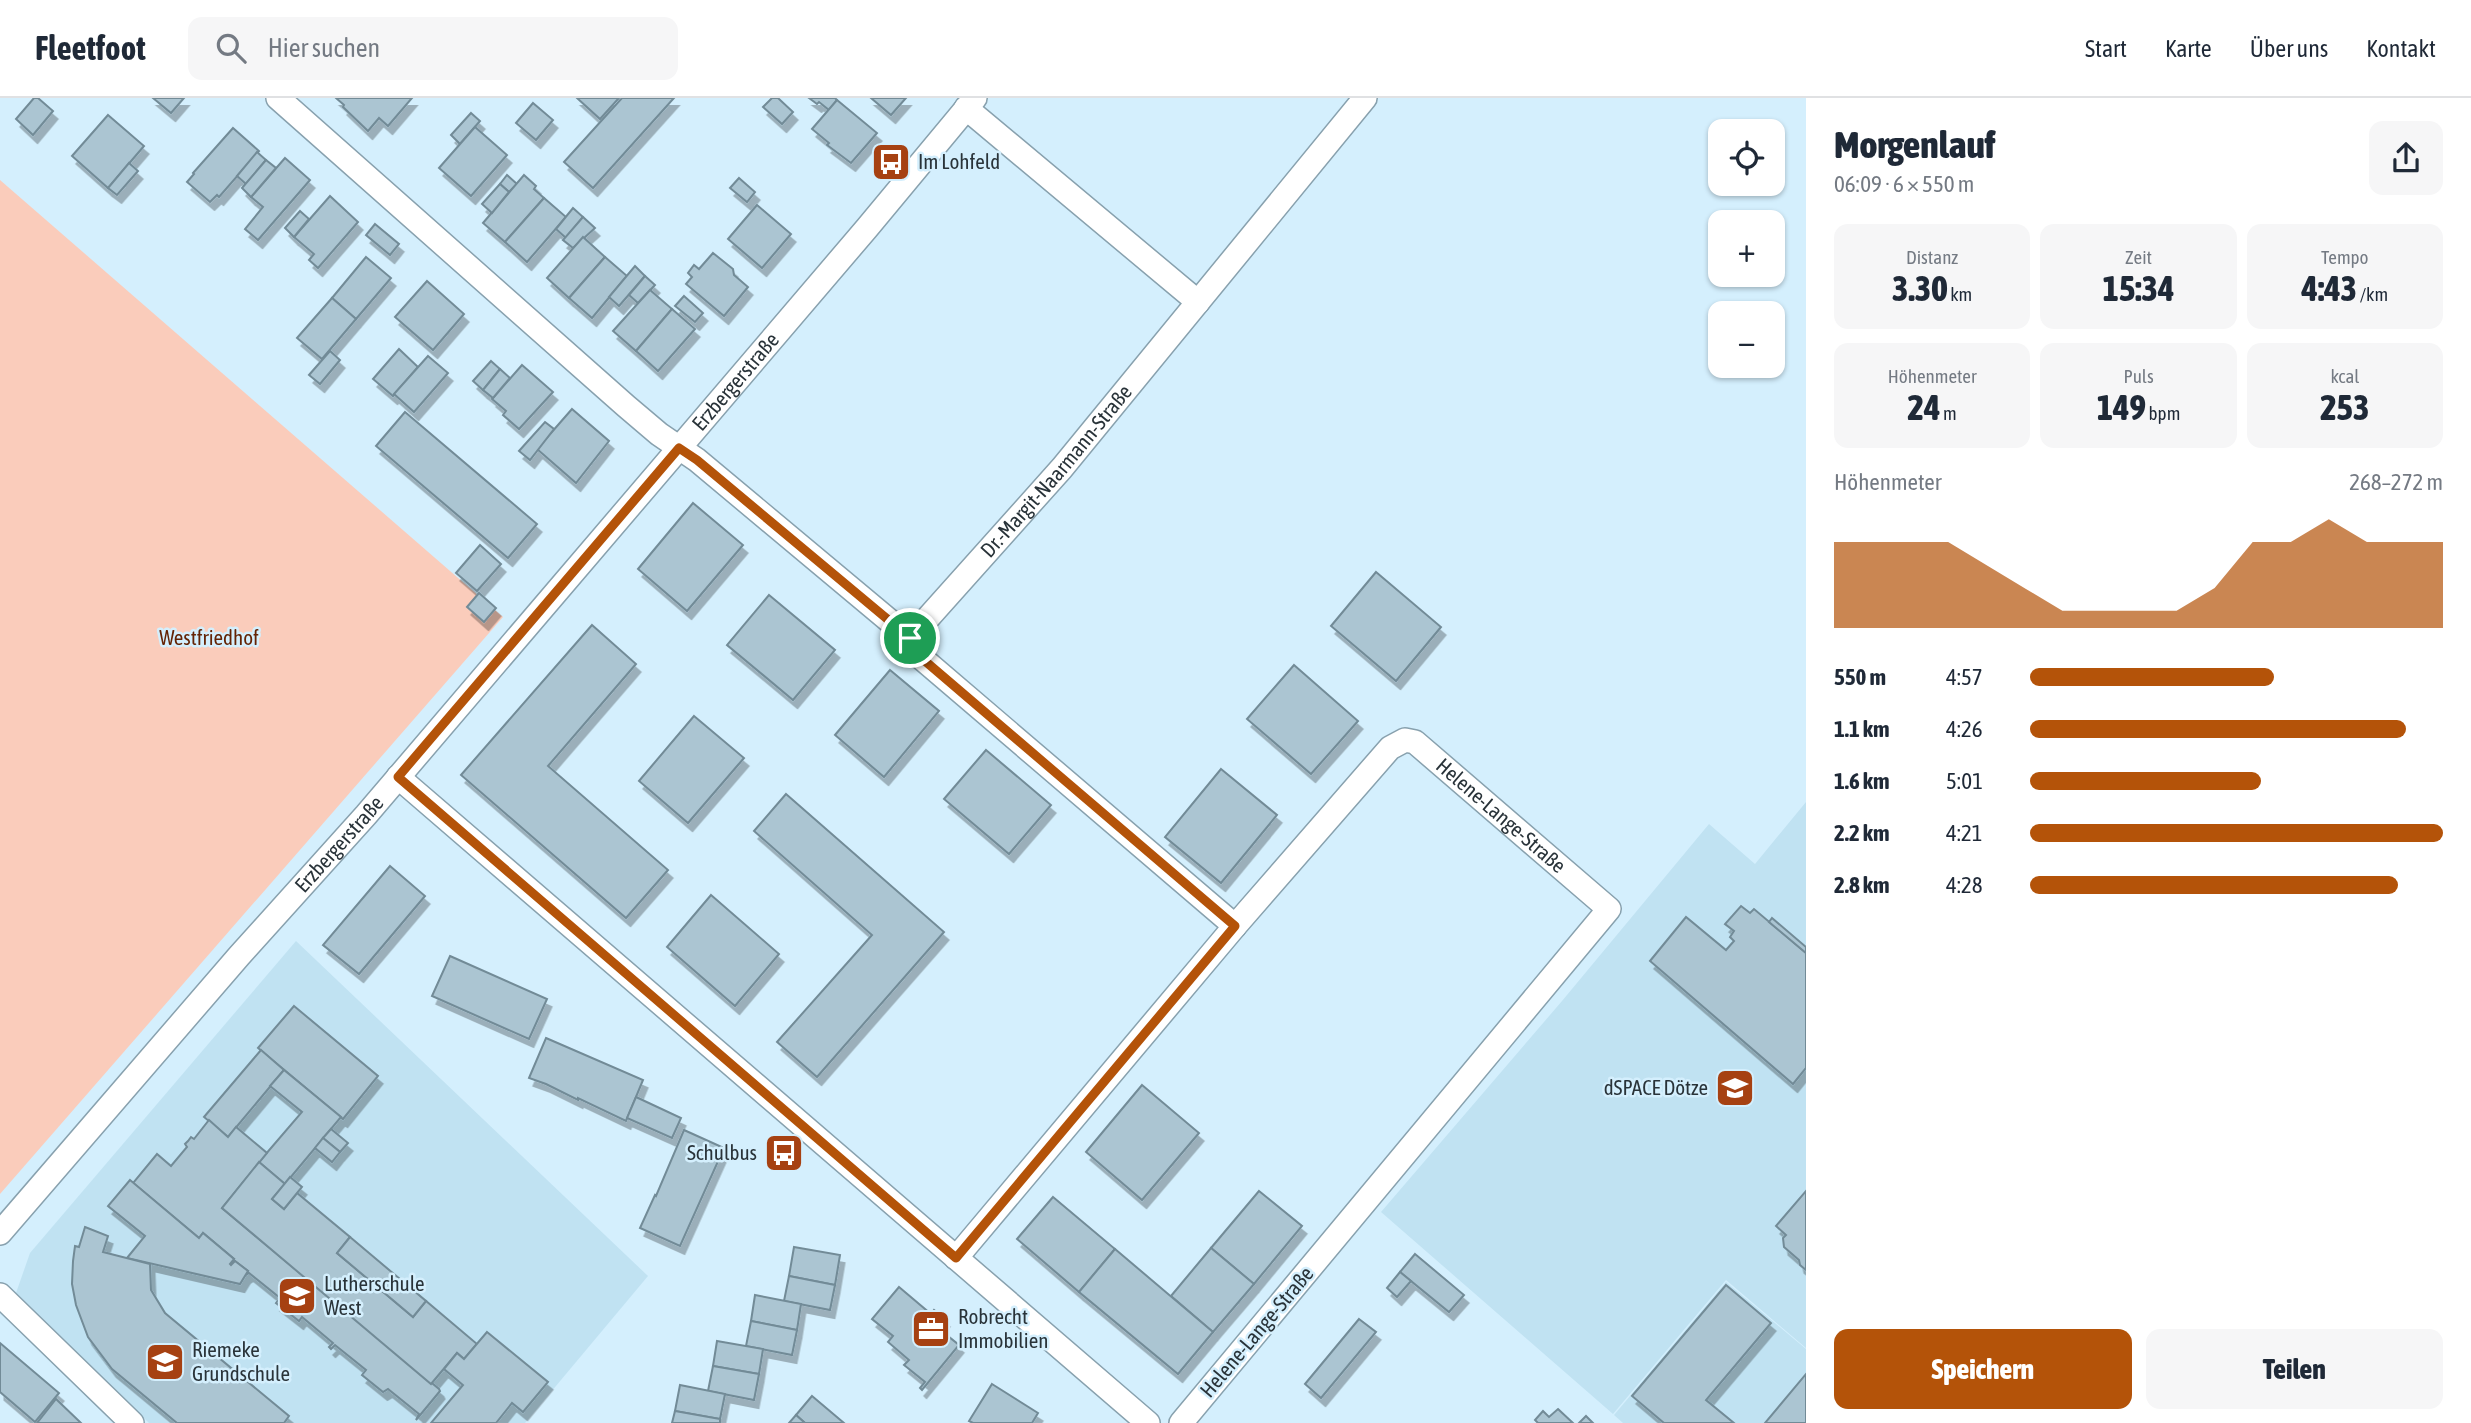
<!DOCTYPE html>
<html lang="de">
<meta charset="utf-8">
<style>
body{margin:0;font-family:"Asap Condensed",sans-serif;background:#f6f6f7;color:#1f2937;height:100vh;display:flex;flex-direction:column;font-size:26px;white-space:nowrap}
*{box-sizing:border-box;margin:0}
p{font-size:23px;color:#747a83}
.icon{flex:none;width:38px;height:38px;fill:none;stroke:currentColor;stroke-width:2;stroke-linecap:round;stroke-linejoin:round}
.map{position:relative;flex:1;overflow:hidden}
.side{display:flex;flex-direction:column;background:#fff;width:665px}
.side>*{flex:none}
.controls{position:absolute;left:1708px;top:21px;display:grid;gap:14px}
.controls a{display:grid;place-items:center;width:77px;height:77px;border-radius:14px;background:#fff;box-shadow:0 2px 5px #0004;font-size:35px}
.pin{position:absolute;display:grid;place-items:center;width:60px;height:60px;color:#fff;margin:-30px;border:4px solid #fff;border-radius:50%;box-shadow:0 2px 7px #0007}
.round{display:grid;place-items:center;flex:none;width:74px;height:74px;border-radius:14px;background:#f6f6f7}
.overview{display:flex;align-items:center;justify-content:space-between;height:119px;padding:0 28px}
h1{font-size:38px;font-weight:800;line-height:52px}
.figures{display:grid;grid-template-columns:repeat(3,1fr);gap:10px;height:119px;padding:7px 28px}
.figures div{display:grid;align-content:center;border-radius:14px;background:#f6f6f7;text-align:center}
.figures b{font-size:35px;font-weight:800}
.figures small{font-size:19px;font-weight:400}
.figures p{font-size:19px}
.chart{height:196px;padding:14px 28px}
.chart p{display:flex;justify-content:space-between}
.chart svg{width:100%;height:126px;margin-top:7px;fill:#b45309;opacity:.7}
.primary-button{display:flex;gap:14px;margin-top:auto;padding:14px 28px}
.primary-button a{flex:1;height:80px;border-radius:14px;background:#b45309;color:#fff;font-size:28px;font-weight:800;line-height:80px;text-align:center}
.primary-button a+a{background:#f6f6f7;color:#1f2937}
ul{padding:0 28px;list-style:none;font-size:23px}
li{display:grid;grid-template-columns:112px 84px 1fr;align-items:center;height:52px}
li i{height:18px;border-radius:9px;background:#b45309}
header{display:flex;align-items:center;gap:42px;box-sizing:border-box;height:98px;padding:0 35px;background:#fff;border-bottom:2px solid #e0e1e3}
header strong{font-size:33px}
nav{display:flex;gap:38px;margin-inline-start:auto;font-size:24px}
.search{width:490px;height:63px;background:#f6f6f7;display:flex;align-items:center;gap:18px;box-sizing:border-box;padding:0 24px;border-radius:14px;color:#747a83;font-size:26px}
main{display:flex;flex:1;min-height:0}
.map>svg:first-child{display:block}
</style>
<header>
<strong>Fleetfoot</strong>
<div class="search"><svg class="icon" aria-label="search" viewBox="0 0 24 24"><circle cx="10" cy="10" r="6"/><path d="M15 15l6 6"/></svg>Hier suchen</div>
<nav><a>Start</a><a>Karte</a><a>Über uns</a><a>Kontakt</a></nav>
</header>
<main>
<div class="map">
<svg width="1806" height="1325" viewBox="0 0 1806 1325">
<defs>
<filter id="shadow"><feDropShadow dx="4.5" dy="8" stdDeviation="0" flood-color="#0004"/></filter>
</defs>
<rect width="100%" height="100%" fill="#d4effd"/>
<!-- built -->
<g fill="#c0e2f2">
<polygon points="1806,704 1806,1250 1726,1182 1613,1316 1381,1114 1562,903 1709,726 1755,766"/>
<polygon points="296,843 648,1178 525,1325 149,1325 16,1195 30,1155"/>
<polygon points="1726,1184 1806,1251 1806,1325 1623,1325 1614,1317"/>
</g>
<!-- green -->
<polygon fill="#faccbb" points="0,82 503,519 0,1096"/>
<!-- building -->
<g fill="#abc5d2" stroke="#728b97" stroke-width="2" filter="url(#shadow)">
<polygon points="34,0 38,0 53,13 33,37 16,21"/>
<polygon points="153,0 184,0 171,15"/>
<polygon points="336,0 412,0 388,28 379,20 368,33 343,9 344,7"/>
<polygon points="577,0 619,0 600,21"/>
<polygon points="622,0 674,0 593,90 564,64"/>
<polygon points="772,0 778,0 793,14 782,26 763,9"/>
<polygon points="809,0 835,0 837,2 829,12 819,4 817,6"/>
<polygon points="871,0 906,0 891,17"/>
<polygon points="837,2 877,35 851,65 827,47 829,45 812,31"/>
<polygon points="533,5 553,22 536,42 516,25"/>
<polygon points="471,15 480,23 460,46 451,37"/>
<polygon points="108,17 144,48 108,90 72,58"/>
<polygon points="475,29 507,57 471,98 439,70"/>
<polygon points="233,30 259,53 219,99 217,97 210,104 187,84 194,76 193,75"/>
<polygon points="257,54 266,62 246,86 237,78"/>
<polygon points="285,60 310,82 258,142 245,131 263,109 251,99"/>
<polygon points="266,62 276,70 251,99 242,90"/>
<polygon points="129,65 138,73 117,97 108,90"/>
<polygon points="507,77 517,86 509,94 500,86"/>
<polygon points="524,77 536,88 534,91 544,100 505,144 483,125"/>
<polygon points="739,80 755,94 747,104 730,90"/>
<polygon points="500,86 509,94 492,115 482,106"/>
<polygon points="330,98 358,124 318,170 309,162 314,156 294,139"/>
<polygon points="544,100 566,119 527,164 505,144"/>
<polygon points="757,107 791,136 762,170 728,141"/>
<polygon points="573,110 583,119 566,140 556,131"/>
<polygon points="300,113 309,121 294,139 285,130"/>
<polygon points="583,119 595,130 573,150 563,142"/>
<polygon points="375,126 399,146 390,157 366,137"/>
<polygon points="583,139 605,159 569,200 547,180"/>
<polygon points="713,155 733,171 734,177 748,189 724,218 686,186 692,179 688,175 694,167 699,171"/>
<polygon points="366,159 391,180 356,221 332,200"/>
<polygon points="605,159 627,178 592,220 569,200"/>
<polygon points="635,168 645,178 619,208 609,199"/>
<polygon points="645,178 655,187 638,205 629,197"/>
<polygon points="427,183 464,216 433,252 395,219"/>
<polygon points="650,192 672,211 636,253 613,233"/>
<polygon points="684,198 703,215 695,224 675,208"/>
<polygon points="332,200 356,221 322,261 297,240"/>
<polygon points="672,211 695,231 658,273 636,253"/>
<polygon points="399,251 418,269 393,298 373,281"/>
<polygon points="330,253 340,262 320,286 309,277"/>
<polygon points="428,258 448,275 414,314 394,296"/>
<polygon points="491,263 500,271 483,292 473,283"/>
<polygon points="522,267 553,294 519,331 503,317 506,313 492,301"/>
<polygon points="500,271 510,280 493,300 483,292"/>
<polygon points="572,311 609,343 576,385 537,351"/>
<polygon points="405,314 537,426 508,460 376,348"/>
<polygon points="545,324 554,331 530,362 519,353"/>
<polygon points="693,405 743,447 687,513 638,471"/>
<polygon points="480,447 501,466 477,493 456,475"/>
<polygon points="1376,474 1441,529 1396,583 1331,528"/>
<polygon points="479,495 496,510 484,524 467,509"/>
<polygon points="769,497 835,552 793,602 727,547"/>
<polygon points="592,527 636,566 548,668 668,772 626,820 461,677"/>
<polygon points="1294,567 1358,623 1311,676 1247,621"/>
<polygon points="890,572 939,613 884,679 835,637"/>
<polygon points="694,618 744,660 688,725 639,683"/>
<polygon points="986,652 1051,707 1009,756 944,701"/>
<polygon points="1221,671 1277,717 1221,785 1165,739"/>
<polygon points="786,696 944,834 817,979 777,944 872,837 754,733"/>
<polygon points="390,768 425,798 359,876 323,847"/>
<polygon points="711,797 779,856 735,908 667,849"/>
<polygon points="1741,808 1750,815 1754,811 1806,855 1806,970 1793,986 1650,863 1686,819 1726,852 1734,843 1730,839 1734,833 1725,826"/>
<polygon points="1772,820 1806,849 1806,855 1769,824"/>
<polygon points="450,858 547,901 529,941 432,898"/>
<polygon points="294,908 378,978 343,1021 258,950"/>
<polygon points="546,940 643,982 626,1023 578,1000 578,1002 546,986 529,980"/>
<polygon points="261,952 284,972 228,1039 204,1019"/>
<polygon points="284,972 341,1019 285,1086 259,1064 302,1014 270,988"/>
<polygon points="1142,987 1199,1035 1142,1102 1086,1054"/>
<polygon points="636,999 681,1020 672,1040 627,1020"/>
<polygon points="209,1022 228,1039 236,1029 267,1055 222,1110 439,1291 440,1293 416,1322 419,1316 388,1291 383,1294 362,1277 366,1272 335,1247 331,1251 329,1249 333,1245 302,1219 299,1223 276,1205 280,1200 249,1175 244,1178 248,1173 235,1163 231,1167 230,1166 234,1161 203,1135 199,1140 133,1085 157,1056 171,1068 187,1049 185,1046 188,1043 191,1039 194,1041"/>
<polygon points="331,1031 348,1045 340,1054 323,1040"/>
<polygon points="684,1032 724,1050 680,1148 640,1130 655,1097 656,1098"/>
<polygon points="323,1040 340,1054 332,1064 315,1050"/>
<polygon points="259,1064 285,1086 272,1101 284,1111 297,1095 350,1139 337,1155 413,1219 426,1203 477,1246 464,1261 457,1255 431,1286 222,1110"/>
<polygon points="290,1079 302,1089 284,1111 272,1101"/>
<polygon points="130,1082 199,1140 203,1135 234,1161 230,1166 231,1167 235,1163 248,1173 240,1186 127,1160 145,1138 108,1108"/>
<polygon points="1259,1093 1302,1128 1254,1186 1211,1150"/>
<polygon points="1806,1093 1806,1172 1800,1167 1799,1162 1784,1149 1783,1140 1786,1137 1776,1128"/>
<polygon points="1053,1099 1115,1151 1079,1194 1017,1141"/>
<polygon points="85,1129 108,1138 103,1154 150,1166 151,1192 165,1215 289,1318 284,1325 177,1325 112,1271 88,1239 76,1207 72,1186 73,1163 75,1148 79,1149"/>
<polygon points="350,1139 426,1203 413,1219 337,1155"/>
<polygon points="794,1149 840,1157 835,1187 789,1178"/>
<polygon points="1211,1150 1254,1186 1213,1234 1171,1198"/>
<polygon points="1115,1151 1213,1234 1178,1276 1079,1194"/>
<polygon points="1415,1156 1464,1197 1449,1214 1400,1174"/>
<polygon points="1400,1174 1411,1183 1397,1199 1387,1190"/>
<polygon points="789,1178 835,1187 830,1212 784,1203"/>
<polygon points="1726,1187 1771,1225 1706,1302 1734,1325 1664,1325 1632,1298"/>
<polygon points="899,1189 931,1216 934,1212 945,1221 938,1230 959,1247 922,1292 920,1290 925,1284 904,1267 909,1262 888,1244 893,1238 872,1221"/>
<polygon points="755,1197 801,1206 797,1232 751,1223"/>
<polygon points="1359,1221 1376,1234 1321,1300 1305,1286"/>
<polygon points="751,1223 797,1232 792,1257 746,1248"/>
<polygon points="487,1234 548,1284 523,1314 512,1305 496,1325 431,1325 463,1287 444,1271 457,1255 464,1261"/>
<polygon points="717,1243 763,1251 759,1276 713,1268"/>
<polygon points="0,1245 59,1295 35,1324 0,1294"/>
<polygon points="713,1268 759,1276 754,1302 708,1293"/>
<polygon points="1806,1276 1806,1325 1765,1325"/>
<polygon points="992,1286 1038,1315 1032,1325 973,1325 969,1323"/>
<polygon points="680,1287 725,1296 720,1321 675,1313"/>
<polygon points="812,1298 844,1325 805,1325 796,1317"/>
<polygon points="56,1301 81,1325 37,1325"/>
<polygon points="1558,1311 1573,1325 1538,1325 1535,1322 1543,1313 1549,1319"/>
<polygon points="675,1313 720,1321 720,1325 672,1325"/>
<polygon points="796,1317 805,1325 789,1325"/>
<polygon points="1586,1318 1593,1325 1579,1325"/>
</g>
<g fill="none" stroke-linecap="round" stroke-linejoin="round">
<!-- minor casing -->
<g stroke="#88a1ae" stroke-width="26">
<g id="minor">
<polyline points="278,0 626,308 659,336 697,362 910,540 918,557 1235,828"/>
<polyline points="966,10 1198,204"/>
<path id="s1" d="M 910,540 L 1062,370 L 1365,0"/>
<polyline points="398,679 1148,1325"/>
<path id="s2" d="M 0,1135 L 239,858 L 366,717 L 867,130 L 975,0"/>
<path id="s3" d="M 956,1160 L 1235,828 L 1390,650 L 1405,642 L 1415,644 L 1609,811 L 1181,1325"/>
<polyline points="0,1197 132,1325"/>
</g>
</g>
<!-- minor -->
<use href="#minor" stroke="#fff" stroke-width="23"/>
</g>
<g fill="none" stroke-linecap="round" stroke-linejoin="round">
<!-- route casing -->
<g stroke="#fff" stroke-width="14">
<polygon id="route" points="679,350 697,362 910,540 918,557 1235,828 956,1160 398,679"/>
</g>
<!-- route -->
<use href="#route" stroke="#b45309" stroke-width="9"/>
</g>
<!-- icons -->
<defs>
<g id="bus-square" transform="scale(2.0125)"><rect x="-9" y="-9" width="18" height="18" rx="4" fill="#a64112" stroke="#d4effd"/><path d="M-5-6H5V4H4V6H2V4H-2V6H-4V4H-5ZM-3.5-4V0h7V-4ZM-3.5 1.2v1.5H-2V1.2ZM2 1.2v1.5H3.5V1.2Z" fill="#fff"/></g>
<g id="school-square" transform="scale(2.0125)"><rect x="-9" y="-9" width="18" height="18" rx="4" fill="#a64112" stroke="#d4effd"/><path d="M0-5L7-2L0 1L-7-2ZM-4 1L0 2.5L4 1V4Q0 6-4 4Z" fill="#fff"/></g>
<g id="office-square" transform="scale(2.0125)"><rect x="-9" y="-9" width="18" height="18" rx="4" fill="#a64112" stroke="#d4effd"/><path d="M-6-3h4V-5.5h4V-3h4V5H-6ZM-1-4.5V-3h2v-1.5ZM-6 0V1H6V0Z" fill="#fff"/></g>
</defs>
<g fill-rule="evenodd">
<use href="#bus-square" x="891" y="64"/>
<use href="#school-square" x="1735" y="990"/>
<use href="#bus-square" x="784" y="1055"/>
<use href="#school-square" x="297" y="1198"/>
<use href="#office-square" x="931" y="1231"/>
<use href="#school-square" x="165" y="1264"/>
</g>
<g text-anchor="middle" stroke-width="5" stroke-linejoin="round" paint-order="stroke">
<!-- poi labels -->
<g font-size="21" fill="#293339" stroke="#d4effd" text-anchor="start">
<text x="918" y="71">Im Lohfeld</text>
<text x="1708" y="997" text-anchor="end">dSPACE Dötze</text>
<text x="757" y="1062" text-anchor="end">Schulbus</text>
<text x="324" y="1193">Lutherschule<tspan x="324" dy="24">West</tspan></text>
<text x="958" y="1226">Robrecht<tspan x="958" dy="24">Immobilien</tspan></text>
<text x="192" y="1259">Riemeke<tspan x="192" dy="24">Grundschule</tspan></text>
</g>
<!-- street labels -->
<g font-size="21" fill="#293339" stroke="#d4effd">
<text dy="7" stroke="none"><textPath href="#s2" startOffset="1125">Erzbergerstraße</textPath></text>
<text dy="7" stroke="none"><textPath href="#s1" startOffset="222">Dr.-Margit-Naarmann-Straße</textPath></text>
<text dy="7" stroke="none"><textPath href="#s3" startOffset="810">Helene-Lange-Straße</textPath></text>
<text dy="7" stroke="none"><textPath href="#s2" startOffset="516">Erzbergerstraße</textPath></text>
<text transform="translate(1257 1234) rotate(-50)" y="7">Helene-Lange-Straße</text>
</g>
<!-- park labels -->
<g font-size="21" fill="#642304" stroke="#d4effd">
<text x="209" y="547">Westfriedhof</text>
</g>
</g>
</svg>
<div class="controls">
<a><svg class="icon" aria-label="locate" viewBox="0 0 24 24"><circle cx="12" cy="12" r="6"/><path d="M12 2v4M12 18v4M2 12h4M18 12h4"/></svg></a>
<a>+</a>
<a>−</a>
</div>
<div class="pin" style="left:910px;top:540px;background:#1e9e55"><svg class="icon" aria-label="arrive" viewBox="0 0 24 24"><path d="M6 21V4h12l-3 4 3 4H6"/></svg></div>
</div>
<section class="side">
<div class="overview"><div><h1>Morgenlauf</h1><p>06:09 · 6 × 550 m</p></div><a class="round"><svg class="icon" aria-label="share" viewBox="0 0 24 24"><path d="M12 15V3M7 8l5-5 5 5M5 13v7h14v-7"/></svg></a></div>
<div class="figures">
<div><p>Distanz</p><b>3.30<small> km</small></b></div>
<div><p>Zeit</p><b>15:34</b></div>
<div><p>Tempo</p><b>4:43<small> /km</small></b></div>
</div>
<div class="figures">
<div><p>Höhenmeter</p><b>24<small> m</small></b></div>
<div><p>Puls</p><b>149<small> bpm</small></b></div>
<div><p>kcal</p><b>253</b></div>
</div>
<div class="chart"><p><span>Höhenmeter</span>268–272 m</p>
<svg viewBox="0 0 160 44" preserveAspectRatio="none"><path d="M0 44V14L10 14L20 14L30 14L40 22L50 30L60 38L70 38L80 38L90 38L100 30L110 14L120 14L130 6L140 14L150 14L160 14V44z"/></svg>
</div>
<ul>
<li><b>550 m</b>4:57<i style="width:59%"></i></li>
<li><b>1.1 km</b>4:26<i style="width:91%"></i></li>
<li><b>1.6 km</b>5:01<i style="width:56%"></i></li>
<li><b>2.2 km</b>4:21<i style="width:100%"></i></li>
<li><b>2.8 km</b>4:28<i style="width:89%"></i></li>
</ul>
<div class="primary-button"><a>Speichern</a><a>Teilen</a></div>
</section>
</main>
